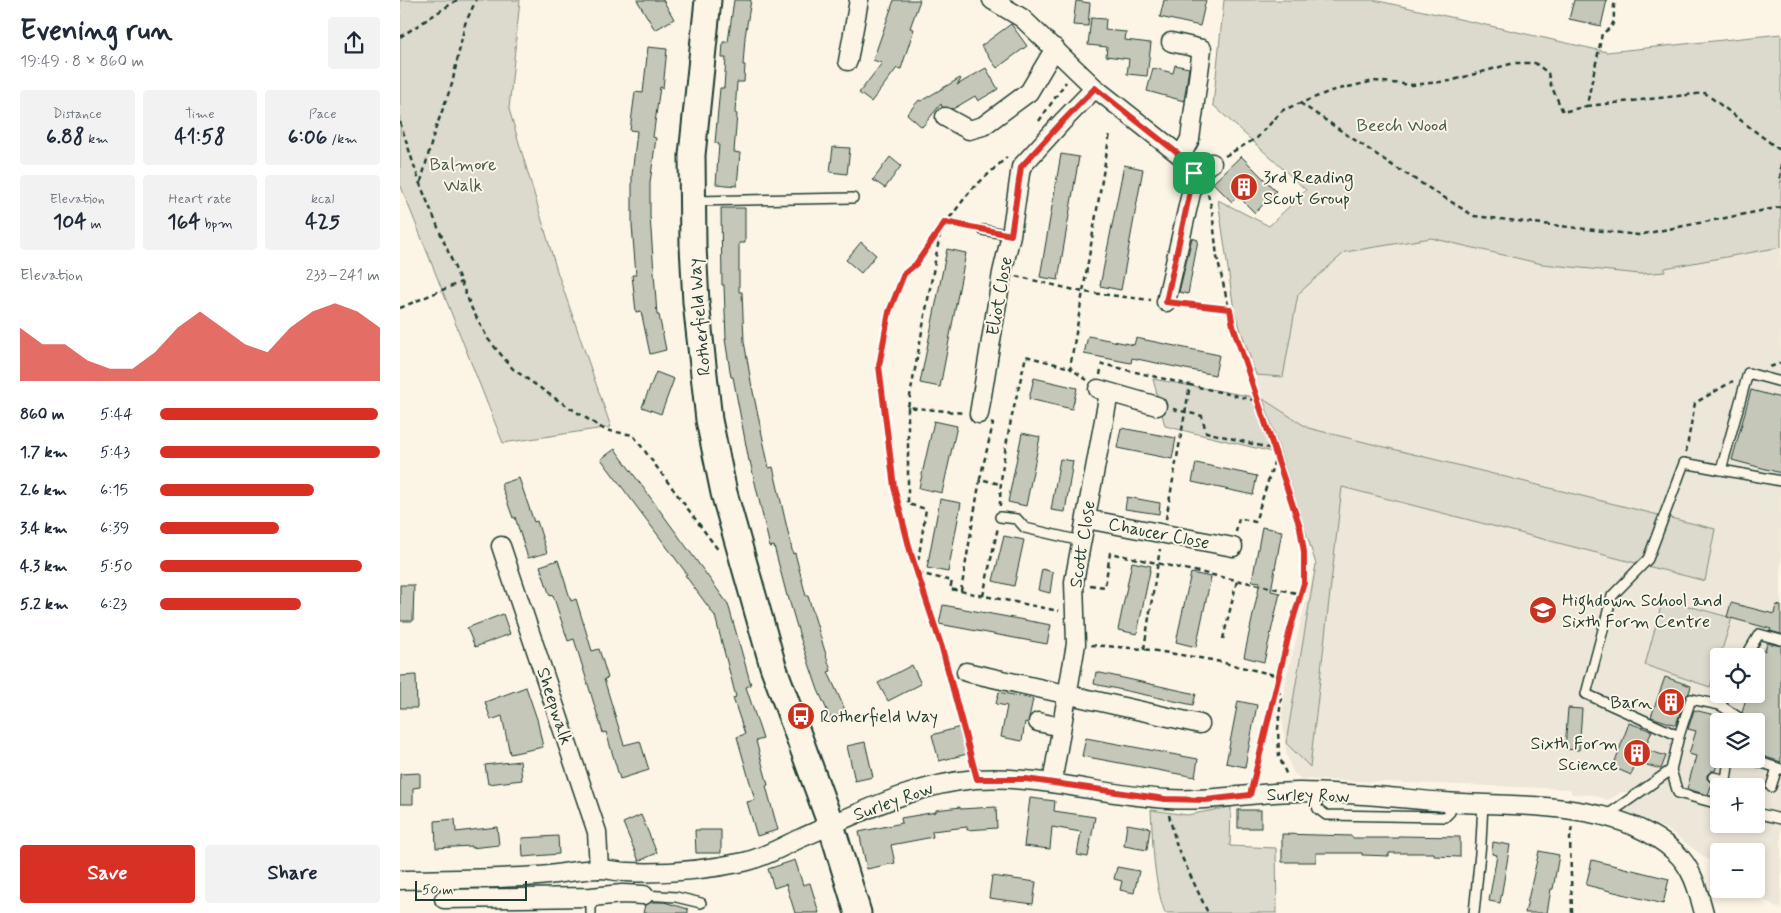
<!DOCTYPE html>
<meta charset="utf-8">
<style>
body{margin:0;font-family:Mynerve,sans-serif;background:#f2f2f3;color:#1f2937;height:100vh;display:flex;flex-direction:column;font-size:19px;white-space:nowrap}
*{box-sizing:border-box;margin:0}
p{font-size:16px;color:#747a83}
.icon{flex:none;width:28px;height:28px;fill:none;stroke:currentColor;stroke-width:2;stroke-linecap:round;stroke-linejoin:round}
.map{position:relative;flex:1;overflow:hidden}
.panel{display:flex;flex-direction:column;background:#fff;width:400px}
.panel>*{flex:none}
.tools{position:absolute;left:1310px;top:648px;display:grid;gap:10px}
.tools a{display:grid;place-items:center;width:55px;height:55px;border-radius:5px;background:#fff;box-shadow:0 2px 8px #0003;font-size:25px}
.scale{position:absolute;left:15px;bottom:12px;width:112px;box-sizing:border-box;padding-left:5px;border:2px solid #1f3d34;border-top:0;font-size:14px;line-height:18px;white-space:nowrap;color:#1f3d34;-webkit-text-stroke:4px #fcf5e5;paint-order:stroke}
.pin{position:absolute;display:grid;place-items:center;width:42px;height:42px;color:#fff;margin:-21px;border-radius:10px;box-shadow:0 2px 8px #0006}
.round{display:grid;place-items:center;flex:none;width:52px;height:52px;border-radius:5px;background:#f2f2f3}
.summary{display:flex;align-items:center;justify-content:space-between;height:85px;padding:0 20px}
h1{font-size:28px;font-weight:700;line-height:38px}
.figures{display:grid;grid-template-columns:repeat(3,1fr);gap:8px;height:85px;padding:5px 20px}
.figures div{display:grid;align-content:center;border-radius:5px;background:#f2f2f3;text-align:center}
.figures b{font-size:21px;font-weight:700}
.figures small{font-size:14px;font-weight:400}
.figures p{font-size:14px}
.chart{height:140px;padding:10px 20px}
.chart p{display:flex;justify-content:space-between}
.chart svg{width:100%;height:90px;margin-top:5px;fill:#d93025;opacity:.7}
.action{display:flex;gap:10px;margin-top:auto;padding:10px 20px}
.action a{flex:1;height:58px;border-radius:5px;background:#d93025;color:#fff;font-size:20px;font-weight:700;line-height:58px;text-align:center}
.action a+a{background:#f2f2f3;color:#1f2937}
ul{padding:0 20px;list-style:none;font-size:16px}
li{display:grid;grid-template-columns:80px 60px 1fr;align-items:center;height:38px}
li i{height:12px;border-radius:6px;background:#d93025}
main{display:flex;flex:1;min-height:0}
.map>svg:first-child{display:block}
</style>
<main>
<section class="panel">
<div class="summary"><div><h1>Evening run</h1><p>19:49 · 8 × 860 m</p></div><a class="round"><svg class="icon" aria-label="share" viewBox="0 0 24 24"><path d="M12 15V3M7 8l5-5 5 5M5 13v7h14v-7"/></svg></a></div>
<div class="figures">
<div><p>Distance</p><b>6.88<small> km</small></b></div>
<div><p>Time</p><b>41:58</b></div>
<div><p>Pace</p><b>6:06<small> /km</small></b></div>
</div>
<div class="figures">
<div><p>Elevation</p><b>104<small> m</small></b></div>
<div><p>Heart rate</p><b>164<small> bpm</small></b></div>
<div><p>kcal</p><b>425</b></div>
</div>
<div class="chart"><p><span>Elevation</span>233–241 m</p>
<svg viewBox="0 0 160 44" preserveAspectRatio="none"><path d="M0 44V18L10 26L20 26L30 34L40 38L50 38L60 30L70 18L80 10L90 18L100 26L110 30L120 18L130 10L140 6L150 10L160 18V44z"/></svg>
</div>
<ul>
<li><b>860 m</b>5:44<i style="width:99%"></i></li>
<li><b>1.7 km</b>5:43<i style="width:100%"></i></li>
<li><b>2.6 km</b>6:15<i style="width:70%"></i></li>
<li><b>3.4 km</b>6:39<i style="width:54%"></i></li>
<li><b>4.3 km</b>5:50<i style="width:92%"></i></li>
<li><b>5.2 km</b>6:23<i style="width:64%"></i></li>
</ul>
<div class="action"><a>Save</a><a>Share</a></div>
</section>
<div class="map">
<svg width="1381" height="913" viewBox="0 0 1381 913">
<rect width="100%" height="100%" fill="#fcf5e5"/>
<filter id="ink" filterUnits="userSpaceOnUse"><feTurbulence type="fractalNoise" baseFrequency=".02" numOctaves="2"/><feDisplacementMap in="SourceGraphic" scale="10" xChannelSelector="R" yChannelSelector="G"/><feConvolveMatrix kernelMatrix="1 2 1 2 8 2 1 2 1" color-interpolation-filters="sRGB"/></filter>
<g filter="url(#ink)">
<!-- built -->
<path fill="#ece7d8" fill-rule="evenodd" d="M 1031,238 L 1142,264 L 1265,268 L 1381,247 L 1381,910 L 1348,889 L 1356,889 L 1356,851 L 1319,851 L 1319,868 L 1267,829 L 1225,811 L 1240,792 L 1222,792 L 1208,800 L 1194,795 L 1172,794 L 1170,789 L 901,779 L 893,772 L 886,753 L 882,714 L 886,678 L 916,564 L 834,310 L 945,252 ZM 1319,656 L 1356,656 L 1356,694 L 1319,694 ZM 1319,721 L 1356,721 L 1356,759 L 1319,759 ZM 1319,786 L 1356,786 L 1356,824 L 1319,824 Z"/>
<!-- green -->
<g fill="#dcdacc" stroke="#7e8c80">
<polygon points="0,0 120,0 109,109 157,271 211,427 103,443 0,184"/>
<polygon points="824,0 974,0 1207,52 1381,34 1381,247 1265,268 1265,272 1240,274 1142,264 1031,238 945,252 898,294 883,377 856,375 834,310 818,200 869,226 906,190 813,105"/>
<polygon points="753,379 854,397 872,452 765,426"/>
<polygon points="863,399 908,428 1315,529 1305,581 942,487 910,767 886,743 916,564"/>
<polygon points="1263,599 1332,618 1310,687 1245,665"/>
<path d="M 831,807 L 830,846 L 876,848 L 877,913 L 765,913 C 753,880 753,844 751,810 L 787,815 Z"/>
</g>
<!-- building -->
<g fill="#c5c7b9" stroke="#1f3d34">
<polygon points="237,0 263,0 274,19 255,30"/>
<polygon points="334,0 351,0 345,37 343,65 345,65 344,82 337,82 335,113 337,114 334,152 340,153 337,186 316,184 319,144 315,143 320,88 324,88 326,58 322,58 323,42 328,42"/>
<polygon points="494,0 520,0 510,28 514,29 501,69 497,68 471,102 459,93 482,63 473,60"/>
<polygon points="764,0 806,0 800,26 760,17"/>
<polygon points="1174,0 1207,0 1201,26 1169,19"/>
<polygon points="676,1 690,3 688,26 673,25"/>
<polygon points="691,18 706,19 705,30 726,32 725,40 751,43 747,76 727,74 729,59 706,56 707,47 688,45"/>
<polygon points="611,24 627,46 597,68 581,46"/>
<polygon points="248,47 267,49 263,88 260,87 253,137 256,138 250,183 250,216 257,315 259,315 266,350 250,354 241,311 236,312 232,275 236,275 232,225 232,175 237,131 230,130 235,92 243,93"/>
<polygon points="775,65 789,68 784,101 747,91 753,68 773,73"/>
<polygon points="586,68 598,89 578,101 575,96 553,109 542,107 541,104 522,127 507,114 519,100 521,101 560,78 561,79 557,85"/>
<polygon points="433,147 450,148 447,174 430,172"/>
<polygon points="661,154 679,157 658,280 640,277"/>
<polygon points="841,156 876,191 855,213 838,196 832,202 813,183"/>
<polygon points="490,157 501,166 485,188 473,180"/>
<polygon points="724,165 743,169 721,290 700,286"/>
<polygon points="321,208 345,208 345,243 339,243 339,292 342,292 344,341 351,382 369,468 373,467 393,554 395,553 406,596 408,596 431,671 428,672 446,712 431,719 418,690 400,637 388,596 387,596 374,546 370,547 350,461 349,461 333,377 331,377 325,339 326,339 324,285 322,285"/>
<polygon points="792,238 798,240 788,294 779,292"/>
<polygon points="461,242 476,255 461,273 446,260"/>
<polygon points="547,249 566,253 540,387 520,383"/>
<polygon points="688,336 734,345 736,338 819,355 815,375 732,358 731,363 684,354"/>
<polygon points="256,372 274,379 261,414 242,407"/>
<polygon points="634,378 677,388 672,409 629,399"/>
<polygon points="1351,390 1381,398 1381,473 1332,460"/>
<polygon points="534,421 557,426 542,493 519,488"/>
<polygon points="721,428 776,438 772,459 717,448"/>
<polygon points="622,433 640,437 626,506 608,502"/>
<polygon points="215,449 328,604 351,685 346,687 363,739 356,741 368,785 366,786 378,830 357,836 347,802 355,800 337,737 345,734 333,698 336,697 315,616 285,575 287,574 201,459"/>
<polygon points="660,459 673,461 665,512 651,510"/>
<polygon points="796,463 857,476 853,495 792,482"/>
<polygon points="119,478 134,522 137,521 147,553 128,558 115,517 113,518 101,484"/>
<polygon points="727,497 760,503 759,514 725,509"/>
<polygon points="540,499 561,503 548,572 527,568"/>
<polygon points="862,527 882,531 871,591 880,593 864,662 844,657 860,582 852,581"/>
<polygon points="604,536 624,540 614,586 593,581"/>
<polygon points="158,560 171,601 176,599 192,651 199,649 208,678 204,679 224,745 240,741 249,770 220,779 206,732 203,733 174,639 168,641 153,595 150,596 140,566"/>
<polygon points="732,562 751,566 737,634 718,630"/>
<polygon points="642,569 653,572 650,593 638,590"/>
<polygon points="791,573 811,577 796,647 776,642"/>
<polygon points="0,585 14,585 13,621 0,621"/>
<polygon points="1331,603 1374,614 1376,605 1381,606 1381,634 1370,631 1371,629 1327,617"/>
<polygon points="543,605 651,625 647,644 539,624"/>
<polygon points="103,614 110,634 75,647 67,628"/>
<polygon points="1367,643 1381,646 1381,762 1356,754 1356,721 1343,721 1344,715 1342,713 1347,694 1356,694 1356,662 1360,650 1365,651"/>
<polygon points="512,665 521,684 488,701 478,683"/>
<polygon points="696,672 796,694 793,705 694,684"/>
<polygon points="16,675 17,708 0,708 0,676"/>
<polygon points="1265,677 1291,686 1289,693 1285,697 1276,725 1251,717"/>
<polygon points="126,687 137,719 143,747 110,754 102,716 91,720 85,702"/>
<polygon points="599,692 633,699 628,723 625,722 622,741 601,737 607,706 596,704"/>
<polygon points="838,701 857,705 845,767 826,763"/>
<polygon points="1168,708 1182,709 1179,750 1165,749"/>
<polygon points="1294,710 1319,716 1319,759 1315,771 1311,771 1307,775 1307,779 1312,783 1308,795 1287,789 1296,756 1289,754 1296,731 1288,729"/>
<polygon points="1229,723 1252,731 1244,749 1266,756 1261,769 1236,762 1231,775 1213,767"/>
<polygon points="560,727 567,754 539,761 532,735"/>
<polygon points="686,738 798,759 795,777 682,756"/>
<polygon points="465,742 473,777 455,781 447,746"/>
<polygon points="120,761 122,780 88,784 85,765"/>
<polygon points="20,773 20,787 13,788 13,804 0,804 0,774"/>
<polygon points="630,798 655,801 654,811 695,817 688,857 677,855 681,832 652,827 650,849 624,846"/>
<polygon points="560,807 560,809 596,807 597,828 567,830 567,827 532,831 533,837 491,845 495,863 467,869 459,832 502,823 501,818 536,812 536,810"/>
<rect x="838" y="810" width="23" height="18"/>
<polygon points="241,815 257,853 239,861 223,823"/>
<polygon points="55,819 56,832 97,827 99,845 71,848 71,846 36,848 35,821"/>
<polygon points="727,824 750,828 747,850 724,846"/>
<polygon points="295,830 321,830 321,853 296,853"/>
<polygon points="882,834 952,836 952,838 998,838 998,836 1060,837 1060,857 1034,856 1034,853 989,853 989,856 962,855 962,853 916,853 916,862 882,862"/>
<polygon points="158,836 159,854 123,857 122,838"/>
<polygon points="1093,842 1110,845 1100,903 1089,901 1097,855 1092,854"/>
<polygon points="1139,851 1159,855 1153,889 1151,889 1147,913 1125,913"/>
<polygon points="395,860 403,885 410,883 419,913 395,913 386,884 374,888 368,869"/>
<polygon points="1192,860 1269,879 1263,904 1186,885"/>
<polygon points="717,867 739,871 734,893 720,890 722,881 714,879"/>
<polygon points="592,876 636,882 633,904 589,898"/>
<polygon points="252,902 264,902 288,909 288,913 243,913 245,905"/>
</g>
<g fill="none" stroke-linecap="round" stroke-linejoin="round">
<!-- lane casing -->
<g stroke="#1f3d34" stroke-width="12">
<g id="lane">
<polyline points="295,201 453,198"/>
<polyline points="583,230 611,235"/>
<polyline points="1321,470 1348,373 1381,382"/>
<polyline points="600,517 617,519 625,528 681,541"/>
<polyline points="1346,656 1359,634 1381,640"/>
<polyline points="1320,705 1338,717 1337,721"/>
<polyline points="1279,736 1186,694 1212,596 1248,559 1284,463 1381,481"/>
<polyline points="1350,759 1381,769"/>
<polyline points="1271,770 1278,793 1319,804"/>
<polyline points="1313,777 1326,780 1329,759"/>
<polyline points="1371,787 1377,768"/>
<polyline points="912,793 918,809 926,815 1045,817 1050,812 1053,802"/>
<polyline points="1356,813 1381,819"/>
<polyline points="1206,816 1271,770 1279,736 1291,699 1320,705 1326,694"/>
<polyline points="244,895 276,897 301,903"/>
<polyline points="191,897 191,913"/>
<polyline points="1074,913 1081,843 1083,803"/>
</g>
</g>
<!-- street casing -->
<g stroke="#1f3d34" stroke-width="21">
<g id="street">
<path d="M 592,0 L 622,18 L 695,88 L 781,156 C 789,164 795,169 794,180 L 766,302"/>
<polyline points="771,42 802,49 790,139 781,156"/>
<polyline points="448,61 459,0"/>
<polyline points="545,117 569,130 583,126 629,92 655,48"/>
<polyline points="794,173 812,163"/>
<polyline points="698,389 757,406"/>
<polyline points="579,414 602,273 611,235 621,167 662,122 695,88"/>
<polyline points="686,519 833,547"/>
<polyline points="101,546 197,832 199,869"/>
<polyline points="566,672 800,724"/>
<polyline points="638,722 661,727"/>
<polyline points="652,783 676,644 674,582 709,393"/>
<path d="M 0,880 C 46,879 92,879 138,876 C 158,875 179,869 200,869 C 209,869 218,872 227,872 C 266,874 305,870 344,862 C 363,858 383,846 401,838 C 458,814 514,784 576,779 C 642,775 704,796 768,799 C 812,802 855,792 899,792 C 947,792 996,798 1044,802 C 1117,807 1217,799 1275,852 C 1293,868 1298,891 1304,913"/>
<polyline points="44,899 191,897 222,894 244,895"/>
</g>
</g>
<!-- secondary casing -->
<g stroke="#1f3d34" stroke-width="29">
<polyline id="secondary" points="308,0 292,155 293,246 296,302 309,420 324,493 373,666 431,825 458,913"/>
</g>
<!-- path -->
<g stroke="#1f3d34" stroke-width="2.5" stroke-dasharray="5 4" stroke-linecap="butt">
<polyline points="0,37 57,0"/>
<polyline points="900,103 995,167 1074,216 1238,235 1381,207"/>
<polyline points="1187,106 1305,93 1381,151"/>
<polyline points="639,121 666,82"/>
<polyline points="0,122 20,184 72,309 88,339 113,369 153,397 205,430 233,435 319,551"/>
<path d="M 825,156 L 857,138 L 883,110 L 931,91 L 974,81 L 1012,85 L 1050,81 L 1114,63 L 1135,63 L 1148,73 L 1150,83 L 1163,112 L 1187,106 C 1191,81 1198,58 1202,33 C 1220,25 1211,16 1215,0"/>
<polyline points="1381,164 1380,181 1381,182"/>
<polyline points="21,182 34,133 52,84 65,24 76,0"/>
<polyline points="808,194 812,210 817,257 833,326 900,527 904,552 904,583 890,630 877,686 881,698 878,729 879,756 887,776"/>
<polyline points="545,222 573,228"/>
<polyline points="616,276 683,292 751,300"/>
<polyline points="781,304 830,309"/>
<polyline points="0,308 61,282"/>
<polyline points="1370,367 1381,363"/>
<polyline points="700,375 702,364 790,385"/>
<polyline points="687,380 670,368 710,133"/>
<polyline points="508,407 541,229"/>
<polyline points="773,409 802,416 806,432 873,449"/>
<polyline points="591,423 593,424 580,479 600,484"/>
<polyline points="1286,452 1295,403 1333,381"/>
<path d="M 600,506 C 600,456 615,405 626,356 L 670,368"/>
<polyline points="766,519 790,385 858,401"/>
<polyline points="836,532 839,518 855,522 876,456"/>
<polyline points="517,569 526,509 508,504 508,407 563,413"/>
<polyline points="518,573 552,581 550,589 659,611"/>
<polyline points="690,585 705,587 710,553 901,594"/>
<polyline points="561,591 580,479"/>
<polyline points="583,596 598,527"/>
<polyline points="823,639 837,581"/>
<polyline points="691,645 744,649 812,660 879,676"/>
<polyline points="744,649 760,549"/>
<polyline points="549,674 511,554 494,487 479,366 489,312 504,274 516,264 542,225 552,215 571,190 607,157"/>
<polyline points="550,679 573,763"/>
<polyline points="854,779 877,687"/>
<polyline points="769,815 777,847 808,913"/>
<polyline points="1172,913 1170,838 1172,826"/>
</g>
<!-- lane -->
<use href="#lane" stroke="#fcf5e5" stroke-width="9"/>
<!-- street -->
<use href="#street" stroke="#fcf5e5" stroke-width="18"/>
<!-- secondary -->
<use href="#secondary" stroke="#fcf5e5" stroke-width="25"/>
</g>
</g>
<g fill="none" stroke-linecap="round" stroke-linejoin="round" filter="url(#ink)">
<!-- route casing -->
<g stroke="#fff" stroke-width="10">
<polygon id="route" points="695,88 781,156 791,165 794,173 766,302 830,309 833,326 900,527 904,552 904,583 890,630 850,795 806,800 765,799 626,779 577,779 542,648 511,554 494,487 479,366 489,312 504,274 516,264 545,222 611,235 621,167 662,122"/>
</g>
<!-- route -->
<use href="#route" stroke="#d93025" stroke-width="6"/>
</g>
<!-- icons -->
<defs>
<g id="building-disc" transform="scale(1.4375)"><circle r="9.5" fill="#c8321e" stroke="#fcf5e5"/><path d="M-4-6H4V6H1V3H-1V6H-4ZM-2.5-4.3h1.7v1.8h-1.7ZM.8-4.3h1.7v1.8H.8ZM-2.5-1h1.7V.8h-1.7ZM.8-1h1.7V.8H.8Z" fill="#fff"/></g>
<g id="school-disc" transform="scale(1.4375)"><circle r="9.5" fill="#c8321e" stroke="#fcf5e5"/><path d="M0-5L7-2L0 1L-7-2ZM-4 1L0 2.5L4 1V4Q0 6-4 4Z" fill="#fff"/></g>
<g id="bus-disc" transform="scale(1.4375)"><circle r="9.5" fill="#c8321e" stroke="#fcf5e5"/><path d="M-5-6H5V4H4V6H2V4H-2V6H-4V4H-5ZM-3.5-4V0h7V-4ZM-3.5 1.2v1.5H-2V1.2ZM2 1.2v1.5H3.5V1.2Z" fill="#fff"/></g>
</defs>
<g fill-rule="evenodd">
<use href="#building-disc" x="844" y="187"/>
<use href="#school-disc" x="1143" y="610"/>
<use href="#building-disc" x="1271" y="702"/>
<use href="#bus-disc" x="401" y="716"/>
<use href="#building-disc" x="1237" y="753"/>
</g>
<g text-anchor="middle" stroke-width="4" stroke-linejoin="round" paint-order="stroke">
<!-- park labels -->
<g font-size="18" fill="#455c52" stroke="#fcf5e5">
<text x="1002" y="131">Beech Wood</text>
<text x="63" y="170">Balmore<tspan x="63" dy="21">Walk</tspan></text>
</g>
<!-- poi labels -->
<g font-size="18" fill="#1f3d34" stroke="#fcf5e5" text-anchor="start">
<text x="863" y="183">3rd Reading<tspan x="863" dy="21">Scout Group</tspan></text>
<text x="1162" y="606">Highdown School and<tspan x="1162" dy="21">Sixth Form Centre</tspan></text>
<text x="1252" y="708" text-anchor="end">Barn</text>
<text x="420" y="722">Rotherfield Way</text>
<text x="1218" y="749" text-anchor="end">Sixth Form<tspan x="1218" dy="21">Science</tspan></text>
</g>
<!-- street labels -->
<g font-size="18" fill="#1f3d34" stroke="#fcf5e5">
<text transform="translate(599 296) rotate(-80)" y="6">Eliot Close</text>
<text transform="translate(299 317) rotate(-95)" y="6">Rotherfield Way</text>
<text transform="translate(759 533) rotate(11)" y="6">Chaucer Close</text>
<text transform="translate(682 544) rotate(-81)" y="6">Scott Close</text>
<text transform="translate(155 706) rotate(72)" y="6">Sheepwalk</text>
<text transform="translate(908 795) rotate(1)" y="6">Surley Row</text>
<text transform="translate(493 801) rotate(-20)" y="6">Surley Row</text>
</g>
</g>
</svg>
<div class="tools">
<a><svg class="icon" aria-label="locate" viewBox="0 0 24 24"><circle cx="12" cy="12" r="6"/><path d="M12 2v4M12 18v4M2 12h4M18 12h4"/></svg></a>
<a><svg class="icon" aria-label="layers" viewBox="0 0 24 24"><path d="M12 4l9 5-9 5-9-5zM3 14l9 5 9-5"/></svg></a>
<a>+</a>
<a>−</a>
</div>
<div class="scale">50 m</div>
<div class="pin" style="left:794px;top:173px;background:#1e9e55"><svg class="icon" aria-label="arrive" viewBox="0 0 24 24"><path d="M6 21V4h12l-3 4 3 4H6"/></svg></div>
</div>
</main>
